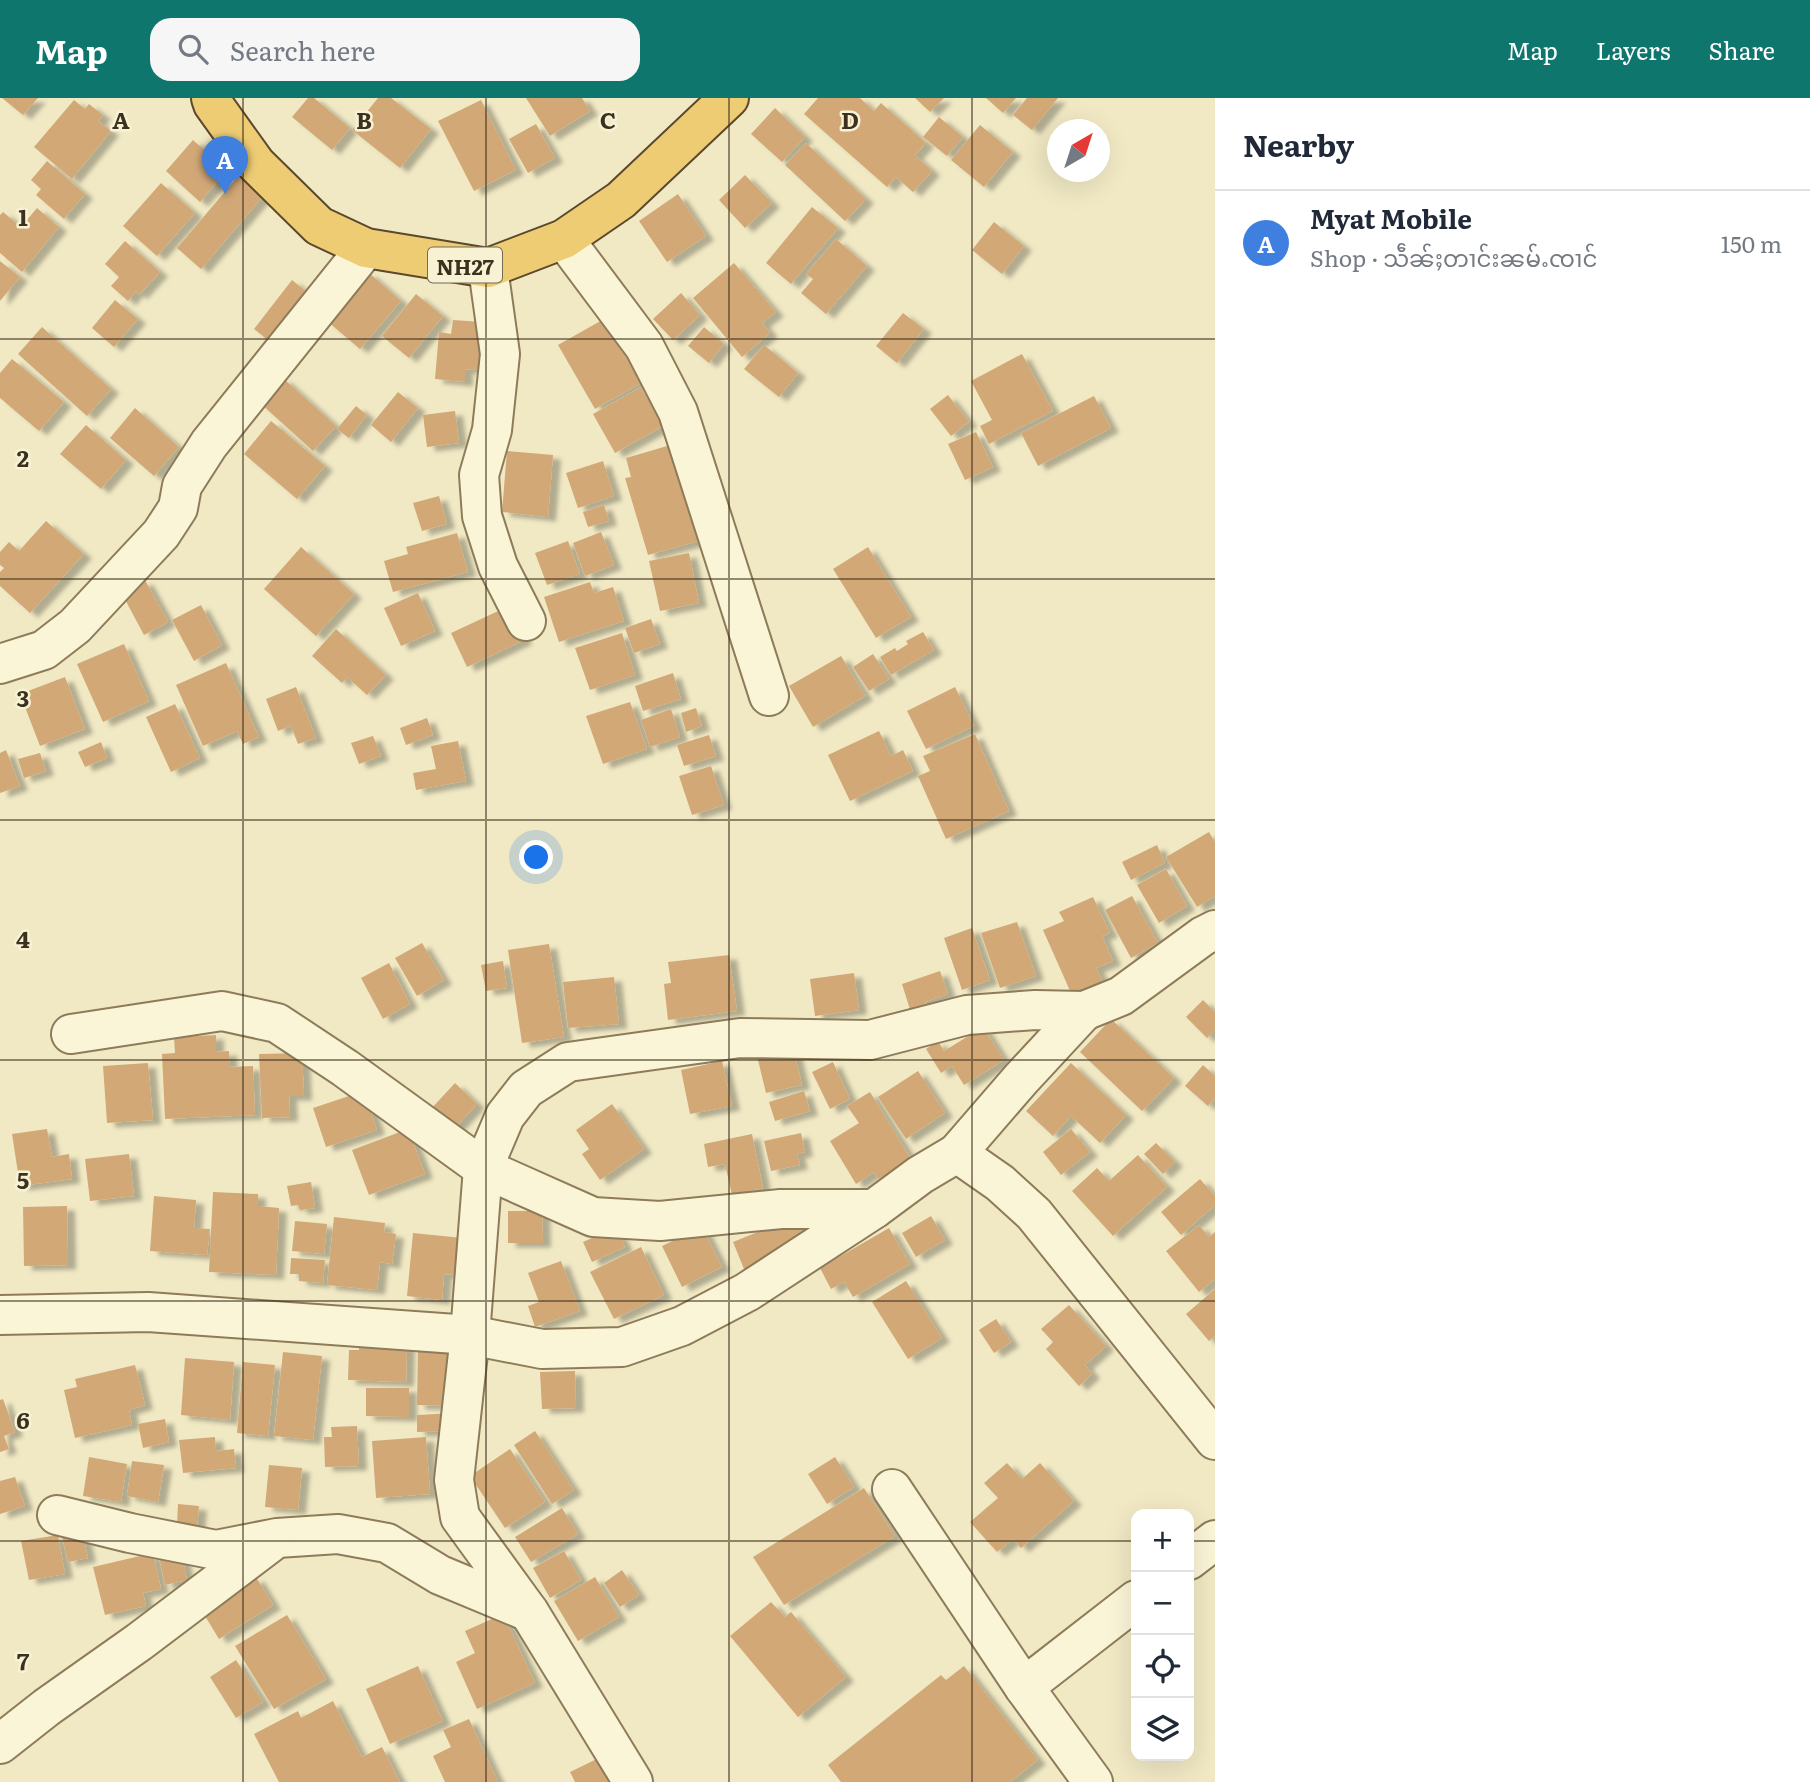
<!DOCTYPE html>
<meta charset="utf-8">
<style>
:root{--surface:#fff;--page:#f6f6f7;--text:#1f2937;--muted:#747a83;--line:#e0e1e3;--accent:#0f766e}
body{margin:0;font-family:Literata,"Noto Sans Myanmar",serif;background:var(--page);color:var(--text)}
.controls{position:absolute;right:21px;bottom:21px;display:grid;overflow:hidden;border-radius:14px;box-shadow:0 7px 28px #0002}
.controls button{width:63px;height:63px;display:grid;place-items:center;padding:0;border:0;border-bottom:2px solid var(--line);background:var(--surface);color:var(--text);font:35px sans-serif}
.compass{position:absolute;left:1047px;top:21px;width:63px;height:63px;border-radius:50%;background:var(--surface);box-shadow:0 7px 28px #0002;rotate:39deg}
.you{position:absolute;left:537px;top:760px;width:24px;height:24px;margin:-18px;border:5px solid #fff;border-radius:50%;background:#1a73e8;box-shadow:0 0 0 10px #1a73e833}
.badge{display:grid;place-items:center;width:46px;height:46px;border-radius:50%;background:var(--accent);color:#fff;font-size:23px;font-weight:700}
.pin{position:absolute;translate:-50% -58px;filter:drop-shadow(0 2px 4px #0008)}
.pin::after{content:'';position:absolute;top:37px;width:24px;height:21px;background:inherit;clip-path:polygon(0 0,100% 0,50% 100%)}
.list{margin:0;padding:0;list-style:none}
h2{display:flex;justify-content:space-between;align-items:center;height:91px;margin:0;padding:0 28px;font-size:30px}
h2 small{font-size:23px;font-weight:400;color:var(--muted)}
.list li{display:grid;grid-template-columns:46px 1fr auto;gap:21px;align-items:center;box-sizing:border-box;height:105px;padding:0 28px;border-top:2px solid var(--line)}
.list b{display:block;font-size:26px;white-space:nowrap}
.list p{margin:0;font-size:23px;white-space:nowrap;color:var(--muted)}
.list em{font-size:23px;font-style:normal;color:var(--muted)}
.icon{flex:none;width:38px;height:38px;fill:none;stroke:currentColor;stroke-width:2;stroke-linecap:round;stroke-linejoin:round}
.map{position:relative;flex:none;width:1215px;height:1684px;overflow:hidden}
header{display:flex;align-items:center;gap:42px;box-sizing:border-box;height:98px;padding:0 35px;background:var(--accent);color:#fff}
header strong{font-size:33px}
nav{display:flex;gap:38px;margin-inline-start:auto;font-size:24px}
.search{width:490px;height:63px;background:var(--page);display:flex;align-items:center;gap:18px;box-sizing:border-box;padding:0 24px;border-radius:21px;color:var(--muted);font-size:26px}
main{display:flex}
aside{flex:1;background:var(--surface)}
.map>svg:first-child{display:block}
.building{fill:#d2a877;filter:url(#shadow)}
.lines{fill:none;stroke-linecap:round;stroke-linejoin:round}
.minor-casing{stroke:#8d7b59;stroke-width:42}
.trunk-casing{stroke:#5b482d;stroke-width:42}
.minor{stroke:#fbf5d8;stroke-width:38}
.trunk{stroke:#eecc74;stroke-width:38}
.grid{fill:none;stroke:#3c301e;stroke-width:2;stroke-opacity:0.55}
.labels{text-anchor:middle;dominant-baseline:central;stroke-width:5;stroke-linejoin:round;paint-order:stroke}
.shield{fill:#f8f2d4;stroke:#746a55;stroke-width:2}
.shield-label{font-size:21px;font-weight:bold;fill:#3c301e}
.grid-label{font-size:23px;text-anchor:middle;font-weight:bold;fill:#3c301e;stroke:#f8f2d4;stroke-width:5;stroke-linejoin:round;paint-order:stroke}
</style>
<header>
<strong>Map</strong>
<div class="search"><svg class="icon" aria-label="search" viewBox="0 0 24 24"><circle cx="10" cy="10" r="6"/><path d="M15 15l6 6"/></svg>Search here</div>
<nav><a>Map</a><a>Layers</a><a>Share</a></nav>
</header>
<main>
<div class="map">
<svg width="1215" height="1684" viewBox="0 0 1215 1684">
<defs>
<filter id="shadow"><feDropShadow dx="8" dy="4.5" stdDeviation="2" flood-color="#0004"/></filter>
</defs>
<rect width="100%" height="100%" fill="#f1e9c4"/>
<g class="building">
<polygon points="2,0 38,0 23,17"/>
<polygon points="308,0 314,0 350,30 332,52 292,19"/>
<polygon points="378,0 391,0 431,31 400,70 352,32"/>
<polygon points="526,0 582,0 590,13 550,38"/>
<polygon points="818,0 860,0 874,13 881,5 926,45 915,57 932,73 913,94 896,79 887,89 804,16"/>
<polygon points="915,0 944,0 930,14"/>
<polygon points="986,0 1016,0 1003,15"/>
<polygon points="1027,0 1058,0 1032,32 1013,17"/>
<polygon points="74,2 85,11 89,6 103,17 98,23 111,33 72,81 34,49"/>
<polygon points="481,2 516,72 474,93 438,23"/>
<polygon points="775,10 805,39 782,64 751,36"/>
<polygon points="939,19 963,39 947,58 923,39"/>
<polygon points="536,26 555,60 528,75 509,41"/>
<polygon points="980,27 1013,54 984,89 951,62"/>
<polygon points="193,42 227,72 200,104 166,73"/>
<polygon points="806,45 866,101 845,123 785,67"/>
<polygon points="47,63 85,96 64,121 36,97 41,91 31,82"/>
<polygon points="240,76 264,97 201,171 177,150"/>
<polygon points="745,77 772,105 745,130 719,102"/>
<polygon points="161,85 195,115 157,158 123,128"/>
<polygon points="678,96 706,138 667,164 639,123"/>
<polygon points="812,109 838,130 791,186 766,165"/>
<polygon points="37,110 59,129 22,174 0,155 0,117 3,114 21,129"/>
<polygon points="994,124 1024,148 1002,176 972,152"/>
<polygon points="836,141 867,168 826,216 801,195 813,181 806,176"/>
<polygon points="125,143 160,174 139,197 136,193 128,203 111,188 119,179 105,166"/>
<polygon points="0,163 20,179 0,203"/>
<polygon points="734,165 776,214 762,225 770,235 742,259 693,200"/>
<polygon points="368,174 401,203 360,251 327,223"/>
<polygon points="292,182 312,198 274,247 254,231"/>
<polygon points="681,195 700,217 673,242 653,221"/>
<polygon points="416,196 443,218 409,260 382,238"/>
<polygon points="115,202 138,221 114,249 92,230"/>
<polygon points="903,215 924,231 897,265 876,248"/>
<polygon points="604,221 641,285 595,311 558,247"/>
<polygon points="453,222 482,224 478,272 465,271 465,284 435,281 439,234 451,236"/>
<polygon points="42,229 111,291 87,318 18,256"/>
<polygon points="704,229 724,246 709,265 688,248"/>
<polygon points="764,247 798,275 779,299 744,271"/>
<polygon points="1022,256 1053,313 989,346 980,328 992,322 971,283"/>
<polygon points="12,261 64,304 39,333 0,300 0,275"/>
<polygon points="283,280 336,328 313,353 260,305"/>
<polygon points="641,289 663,328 615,355 593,316"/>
<polygon points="398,294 418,310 391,344 371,327"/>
<polygon points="948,297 969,324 951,338 930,311"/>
<polygon points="1094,298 1111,330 1038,368 1021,335"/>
<polygon points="356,308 367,317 349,340 337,331"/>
<polygon points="135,310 179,349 154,378 110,340"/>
<polygon points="455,313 459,345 427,349 423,317"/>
<polygon points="271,323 325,368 297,401 244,356"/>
<polygon points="86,327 126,362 101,391 60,356"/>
<polygon points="976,334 993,369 965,382 948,346"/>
<polygon points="674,346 702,442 648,457 625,380 631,379 626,360"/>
<polygon points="507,353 553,357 548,419 502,414"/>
<polygon points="603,363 614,398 578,410 566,375"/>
<polygon points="439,398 447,426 422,433 413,405"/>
<polygon points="604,407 609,423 588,429 583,414"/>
<polygon points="46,423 84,456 30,515 0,488 0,474 4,470 0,467 0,454 9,444 19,453"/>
<polygon points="601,434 614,467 585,478 573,445"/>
<polygon points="457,435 468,474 393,494 384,463 408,456 406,449"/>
<polygon points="568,443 580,476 547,487 535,455"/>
<polygon points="301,449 354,496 316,538 264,491"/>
<polygon points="868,449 911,519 876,540 833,471"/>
<polygon points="689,455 699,505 660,513 649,463"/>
<polygon points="145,482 168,524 144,537 121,494"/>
<polygon points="590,484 594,495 613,489 624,523 559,544 544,499"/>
<polygon points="418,495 435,533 401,548 384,510"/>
<polygon points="201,507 222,547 194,563 172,522"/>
<polygon points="509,508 524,542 467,569 451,535"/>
<polygon points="651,521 660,546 634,555 625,530"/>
<polygon points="336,531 386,577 367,597 347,579 342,585 312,558"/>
<polygon points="923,534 934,552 891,577 880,559 895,550 897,553 908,546 906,543"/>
<polygon points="622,535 635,577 590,592 575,550"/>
<polygon points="124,546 149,603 103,624 77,566"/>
<polygon points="873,556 889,581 869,593 853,569"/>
<polygon points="841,558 865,598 813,629 789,588"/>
<polygon points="226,565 259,639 243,646 237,633 203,648 176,587"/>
<polygon points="673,575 681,601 643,613 635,588"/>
<polygon points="65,579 85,631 40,648 20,596"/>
<polygon points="296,589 316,640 298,646 291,628 278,633 266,601"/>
<polygon points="955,589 974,628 926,651 907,613"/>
<polygon points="630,604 647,651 603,666 586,618"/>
<polygon points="175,606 200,660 171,674 146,619"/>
<polygon points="696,610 702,628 686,634 681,615"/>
<polygon points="671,611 680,639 650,649 641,622"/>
<polygon points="427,620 433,637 406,647 400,630"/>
<polygon points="879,633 891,658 903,652 913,673 850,703 828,657"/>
<polygon points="975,636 1009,713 946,741 918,678 930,673 923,658"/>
<polygon points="709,637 716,658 684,668 677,647"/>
<polygon points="373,638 381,658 359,666 351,645"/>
<polygon points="458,643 466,683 416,692 413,675 436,671 431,648"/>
<polygon points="101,644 107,660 85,669 78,654"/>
<polygon points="6,652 20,688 0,695 0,655"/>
<polygon points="40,655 46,673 24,680 18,661"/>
<polygon points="711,668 724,707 692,717 679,678"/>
<polygon points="1209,734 1215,744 1215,798 1197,809 1166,759"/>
<polygon points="1157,747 1165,765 1131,782 1122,764"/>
<polygon points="1166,771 1187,808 1159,825 1137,787"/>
<polygon points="1132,798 1158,845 1131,860 1105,812"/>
<polygon points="1093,799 1110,835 1102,838 1113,863 1096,870 1106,890 1075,904 1043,832 1064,823 1059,814"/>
<polygon points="1017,824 1036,878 1000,890 981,835"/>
<polygon points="972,830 990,882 962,892 944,840"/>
<polygon points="422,845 444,882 417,898 395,860"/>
<polygon points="549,846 564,939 522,945 508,852"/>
<polygon points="729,857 737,913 668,922 664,886 671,885 668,864"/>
<polygon points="503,863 507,890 486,893 481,867"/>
<polygon points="389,865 410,906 383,921 361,880"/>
<polygon points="940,873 948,896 925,904 929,916 913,921 902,886"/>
<polygon points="854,875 859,912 815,918 810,881"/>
<polygon points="614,879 619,926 568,930 563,884"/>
<polygon points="1203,902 1215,914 1215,932 1207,940 1186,919"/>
<polygon points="1111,921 1174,980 1142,1013 1080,954"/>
<polygon points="983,929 1004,962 964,987 952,968 941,975 926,951 938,943 944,953"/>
<polygon points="216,937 216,954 229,953 230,969 253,968 255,1017 165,1021 162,956 175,955 174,939"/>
<polygon points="793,950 802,987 766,995 757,958"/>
<polygon points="302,955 304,998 289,998 290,1019 262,1020 259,956"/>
<polygon points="722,963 732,1008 690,1016 681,972"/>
<polygon points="833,964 850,1001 830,1011 812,974"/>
<polygon points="148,965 153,1022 107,1025 103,968"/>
<polygon points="1071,965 1126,1017 1100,1045 1071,1018 1053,1038 1026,1013"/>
<polygon points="1203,967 1215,978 1215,1000 1208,1008 1185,988"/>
<polygon points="918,973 945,1015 906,1041 878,999"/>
<polygon points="455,985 477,1006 452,1033 429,1013"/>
<polygon points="364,993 377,1032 326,1049 313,1010"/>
<polygon points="804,993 810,1013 775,1023 769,1004"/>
<polygon points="870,994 911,1061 878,1081 874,1074 856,1086 830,1043 859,1025 847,1008"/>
<polygon points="612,1006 644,1051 600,1082 582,1056 589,1051 576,1032"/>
<polygon points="47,1031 52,1059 69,1056 72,1081 20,1088 12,1036"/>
<polygon points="408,1031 425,1076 369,1097 352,1052"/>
<polygon points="1071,1031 1090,1054 1061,1077 1043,1054"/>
<polygon points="801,1035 805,1054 797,1056 800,1067 771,1073 764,1043"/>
<polygon points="752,1036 763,1090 732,1097 725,1066 708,1069 704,1046"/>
<polygon points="1156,1045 1175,1064 1163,1076 1144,1056"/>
<polygon points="129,1056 134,1098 90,1103 85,1061"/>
<polygon points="1138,1057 1167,1089 1113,1138 1072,1093 1097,1070 1109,1083"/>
<polygon points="1200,1081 1215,1098 1215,1107 1181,1137 1161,1114"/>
<polygon points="311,1084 315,1110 300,1112 298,1107 291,1108 287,1088"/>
<polygon points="213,1094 258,1096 258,1108 279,1110 276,1177 209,1174"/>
<polygon points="154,1098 196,1102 194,1130 210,1131 207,1157 150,1153"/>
<polygon points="67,1108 68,1167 24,1168 23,1109"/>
<polygon points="508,1113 542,1113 543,1145 508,1145"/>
<polygon points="931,1118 945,1142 916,1159 902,1135"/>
<polygon points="334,1119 385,1125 384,1134 396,1136 392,1166 380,1164 377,1192 327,1187"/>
<polygon points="795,1119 806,1146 744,1171 733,1144"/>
<polygon points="295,1123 327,1126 324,1156 292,1153"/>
<polygon points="1199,1127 1209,1139 1215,1134 1215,1181 1199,1194 1166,1153"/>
<polygon points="702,1129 722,1169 682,1189 662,1148"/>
<polygon points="889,1130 910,1166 853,1199 844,1184 831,1191 820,1170"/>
<polygon points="617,1133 625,1149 592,1164 583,1144 601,1136 603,1140"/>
<polygon points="413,1135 462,1140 457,1177 444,1176 442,1202 407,1198"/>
<polygon points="641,1149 664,1197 614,1221 590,1174"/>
<polygon points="291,1160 325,1162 323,1185 299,1183 299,1176 290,1176"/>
<polygon points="561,1163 580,1213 535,1229 528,1208 539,1204 528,1175"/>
<polygon points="906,1183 942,1240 908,1261 872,1204"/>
<polygon points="1215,1191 1215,1238 1209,1243 1186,1216"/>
<polygon points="1069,1207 1106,1248 1085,1267 1092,1276 1079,1288 1046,1251 1053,1244 1041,1231"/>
<polygon points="996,1221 1011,1244 994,1255 979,1232"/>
<polygon points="359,1243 407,1245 406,1284 348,1282 349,1252 359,1252"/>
<polygon points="418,1248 457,1249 456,1308 417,1307"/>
<polygon points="283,1254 322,1258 313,1342 274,1338"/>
<polygon points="185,1260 234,1264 230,1322 181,1317"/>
<polygon points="243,1264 275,1267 268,1338 237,1335"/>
<polygon points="135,1267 145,1307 129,1312 132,1327 75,1340 64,1292 77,1289 75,1281"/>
<polygon points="575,1273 576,1310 542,1311 540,1274"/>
<polygon points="366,1290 409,1290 409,1319 366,1318"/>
<polygon points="3,1301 15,1334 4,1338 9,1351 0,1354 0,1302"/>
<polygon points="453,1315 453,1333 417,1334 417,1317"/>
<polygon points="165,1321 169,1344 143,1350 138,1326"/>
<polygon points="357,1328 359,1368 325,1369 324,1339 332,1339 331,1329"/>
<polygon points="535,1333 574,1392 552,1406 514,1347"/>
<polygon points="215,1339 216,1353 234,1351 236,1370 183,1375 179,1342"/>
<polygon points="426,1339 430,1396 376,1400 372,1343"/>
<polygon points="510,1351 545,1404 505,1430 470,1378"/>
<polygon points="89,1359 127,1366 121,1404 83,1398"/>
<polygon points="835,1359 854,1389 827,1406 808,1376"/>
<polygon points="132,1363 164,1367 158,1404 127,1398"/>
<polygon points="1007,1365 1022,1381 1040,1365 1074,1403 1021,1450 1013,1441 997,1454 970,1424 998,1400 984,1385"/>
<polygon points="269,1367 302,1370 298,1412 265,1409"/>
<polygon points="15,1379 25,1408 0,1416 0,1383"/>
<polygon points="864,1390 895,1438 784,1507 753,1459"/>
<polygon points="178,1406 199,1408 197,1430 177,1428"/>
<polygon points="562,1410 578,1436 531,1464 515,1439"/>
<polygon points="82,1434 88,1460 68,1464 62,1438"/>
<polygon points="58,1437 65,1476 29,1482 21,1443"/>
<polygon points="180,1449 187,1482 165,1487 158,1454"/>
<polygon points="564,1453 581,1482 550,1500 533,1470"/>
<polygon points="153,1455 161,1491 143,1495 146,1508 105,1517 93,1469"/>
<polygon points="622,1472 639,1497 620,1509 604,1485"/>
<polygon points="256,1479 273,1507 219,1541 202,1513"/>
<polygon points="595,1479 619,1519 578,1543 554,1503"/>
<polygon points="771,1504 785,1519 791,1514 846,1579 798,1619 730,1538"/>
<polygon points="503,1516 535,1585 477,1611 456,1564 475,1555 465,1533"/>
<polygon points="287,1517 326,1581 274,1611 235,1548"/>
<polygon points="236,1562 263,1604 236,1620 210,1579"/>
<polygon points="418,1568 443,1623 390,1646 366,1591"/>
<polygon points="964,1568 1038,1662 1010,1684 841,1684 828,1667 941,1577 946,1582"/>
<polygon points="333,1603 362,1659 382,1649 400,1684 279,1684 254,1636 298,1613 301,1620"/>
<polygon points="469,1621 498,1684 445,1684 433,1658 451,1649 443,1632"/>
<polygon points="605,1657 619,1684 575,1684 570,1674"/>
</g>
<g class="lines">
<defs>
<g id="minor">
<polyline points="564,141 644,248 678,314 769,598"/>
<polyline points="488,170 500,256 492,332 479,377 482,418 498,468 526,523"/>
<polyline points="0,566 44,552 75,528 161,436 178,410 182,388 209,346 366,150"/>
<polyline points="71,936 222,913 277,925 345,970 483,1070 593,1119 660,1123 781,1111 874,1111"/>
<polyline points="957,1055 1021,981 1084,913"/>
<polyline points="0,1217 148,1214 470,1237 542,1251 622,1249 682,1228 747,1194 874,1111 920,1077 957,1055 1000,1085 1034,1116 1215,1342"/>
<polyline points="892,1391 1024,1589 1093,1684"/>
<polyline points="57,1417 130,1435 216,1452 277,1440 338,1436 387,1445 440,1477 529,1514"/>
<polyline points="1189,1462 1215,1442"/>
<polyline points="1024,1589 1136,1502"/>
<polyline points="0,1646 47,1609 139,1544 270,1445"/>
<polyline points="633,1684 529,1514 460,1419 454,1382 470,1237 483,1070 505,1018 526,991 568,964 740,940 870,942 967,917 1035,912 1084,913 1121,898 1203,838 1215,832"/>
</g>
<polyline id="trunk" points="211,0 213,6 256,66 319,128 366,150 488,170 564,141 621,102 729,0"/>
</defs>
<use href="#minor" class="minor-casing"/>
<use href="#trunk" class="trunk-casing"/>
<use href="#minor" class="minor"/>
<use href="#trunk" class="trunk"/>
</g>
<path class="grid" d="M243,0V1684M486,0V1684M729,0V1684M972,0V1684M0,241H1215M0,481H1215M0,722H1215M0,962H1215M0,1203H1215M0,1443H1136M1189,1443H1215"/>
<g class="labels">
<rect class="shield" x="428" y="149.5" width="74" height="35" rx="5"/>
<g class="shield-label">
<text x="465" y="167">NH27</text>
</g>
</g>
<g class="grid-label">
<text x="121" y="31">A</text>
<text x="364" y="31">B</text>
<text x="608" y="31">C</text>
<text x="850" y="31">D</text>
<text x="23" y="128">1</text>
<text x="23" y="369">2</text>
<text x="23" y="609">3</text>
<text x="23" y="850">4</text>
<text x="23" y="1091">5</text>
<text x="23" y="1331">6</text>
<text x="23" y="1572">7</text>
</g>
</svg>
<div class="controls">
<button>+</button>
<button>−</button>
<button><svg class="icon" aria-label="locate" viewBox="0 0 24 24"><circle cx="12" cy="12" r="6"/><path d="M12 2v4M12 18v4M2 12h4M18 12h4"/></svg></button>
<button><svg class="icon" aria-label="layers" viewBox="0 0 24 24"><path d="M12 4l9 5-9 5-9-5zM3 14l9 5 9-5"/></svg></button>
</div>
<svg class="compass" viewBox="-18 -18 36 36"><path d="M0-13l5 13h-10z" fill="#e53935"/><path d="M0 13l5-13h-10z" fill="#747a83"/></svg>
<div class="you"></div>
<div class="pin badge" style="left:225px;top:96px;background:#3f7fe0">A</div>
</div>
<aside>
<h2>Nearby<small></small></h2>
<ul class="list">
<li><span class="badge" style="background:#3f7fe0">A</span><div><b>Myat Mobile</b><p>Shop · သဵၼ်ႈတၢင်းၼမ်ႉၸၢင်</p></div><em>150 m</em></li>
</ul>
</aside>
</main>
